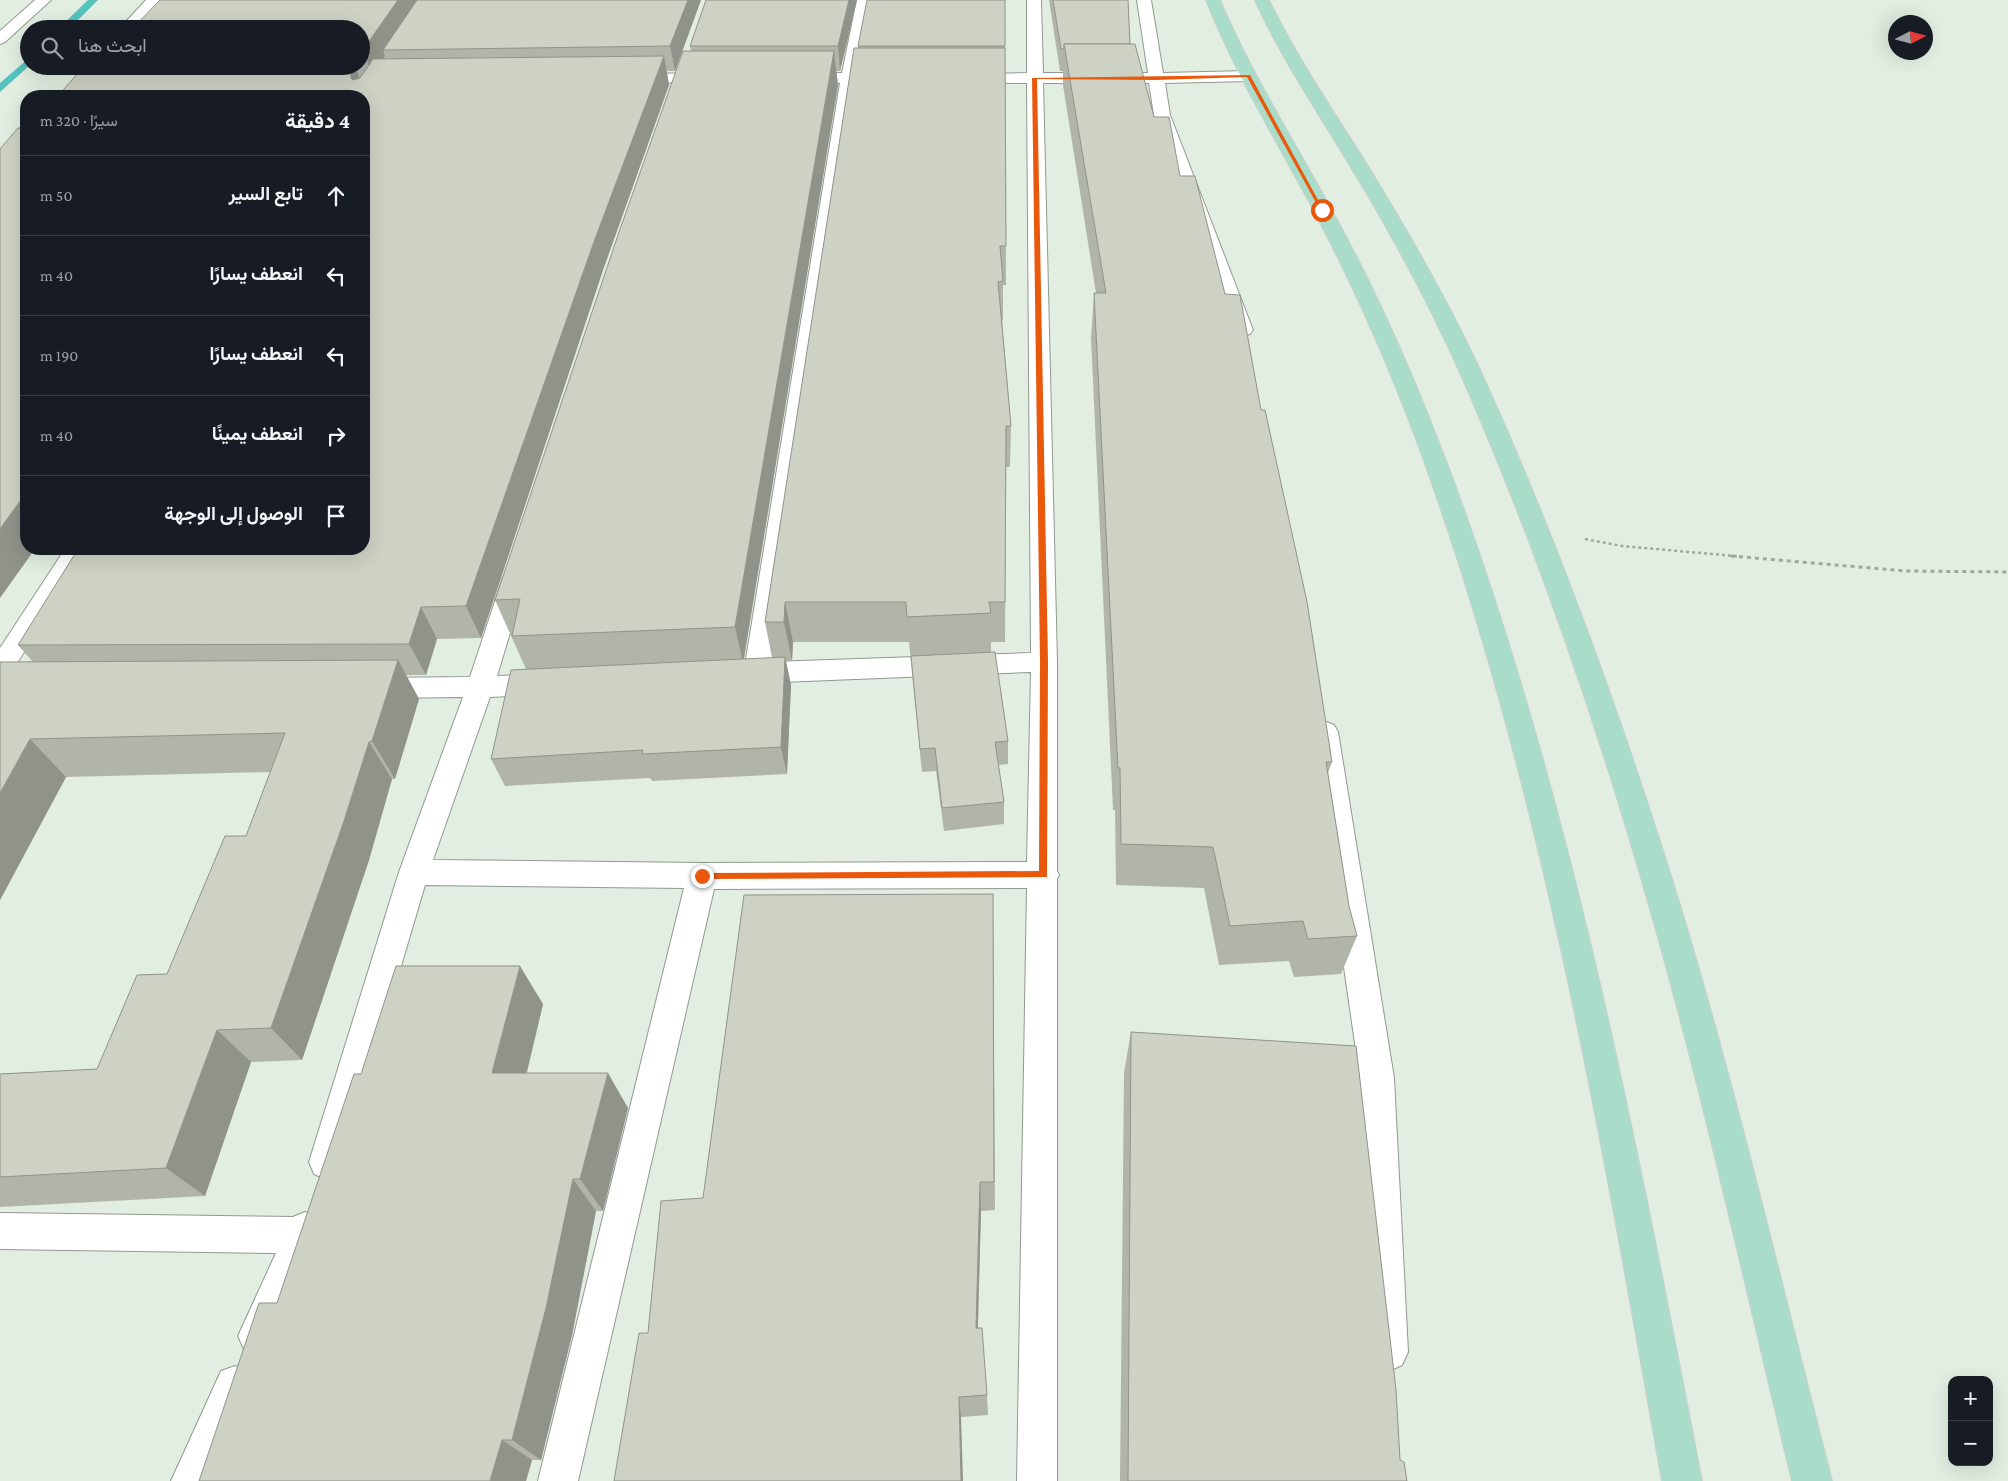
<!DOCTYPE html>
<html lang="ar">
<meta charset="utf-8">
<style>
:root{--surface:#171b24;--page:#242831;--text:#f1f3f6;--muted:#9ea1a6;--line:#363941}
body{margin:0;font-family:"Crimson Pro",Vazirmatn,serif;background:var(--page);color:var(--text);direction:rtl}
.controls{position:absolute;right:15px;bottom:15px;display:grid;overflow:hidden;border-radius:10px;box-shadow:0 5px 20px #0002}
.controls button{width:45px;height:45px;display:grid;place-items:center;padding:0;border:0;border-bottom:1px solid var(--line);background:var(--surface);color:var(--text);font:25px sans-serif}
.compass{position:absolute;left:1888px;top:15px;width:45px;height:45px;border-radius:50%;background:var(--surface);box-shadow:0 5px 20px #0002;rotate:84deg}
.stop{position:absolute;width:15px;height:15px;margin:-11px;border:4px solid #ea580c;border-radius:50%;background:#fff}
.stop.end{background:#ea580c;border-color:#fff;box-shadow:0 1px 5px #0008}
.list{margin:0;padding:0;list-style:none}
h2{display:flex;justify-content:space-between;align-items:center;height:65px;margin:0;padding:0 20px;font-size:21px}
h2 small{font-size:16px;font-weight:400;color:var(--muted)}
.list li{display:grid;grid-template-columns:32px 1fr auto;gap:15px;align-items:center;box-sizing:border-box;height:80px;padding:0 20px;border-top:1px solid var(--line)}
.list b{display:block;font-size:19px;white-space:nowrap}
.list em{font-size:16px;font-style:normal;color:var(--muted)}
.icon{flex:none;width:28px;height:28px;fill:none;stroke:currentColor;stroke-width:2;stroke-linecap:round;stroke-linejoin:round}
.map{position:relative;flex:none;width:2008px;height:1481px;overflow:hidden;direction:ltr}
.search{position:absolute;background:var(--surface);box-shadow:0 5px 20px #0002;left:20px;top:20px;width:350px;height:55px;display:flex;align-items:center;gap:12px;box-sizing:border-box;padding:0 18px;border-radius:28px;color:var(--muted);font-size:19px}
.panel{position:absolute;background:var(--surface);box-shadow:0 5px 20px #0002;left:20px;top:90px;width:350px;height:465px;border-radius:20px;direction:rtl}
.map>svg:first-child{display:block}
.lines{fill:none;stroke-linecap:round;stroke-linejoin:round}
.stream{fill:#54c3be;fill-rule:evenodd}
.minor-casing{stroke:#909a90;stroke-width:2}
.primary-casing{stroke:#cecfce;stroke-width:2}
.path-far1{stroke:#9fa99f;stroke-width:2.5;stroke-dasharray:3 3;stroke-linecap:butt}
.path{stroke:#9fa99f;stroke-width:3;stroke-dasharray:4 4;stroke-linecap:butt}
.minor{fill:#fff;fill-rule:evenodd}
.primary{fill:#a9ddca;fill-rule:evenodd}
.wall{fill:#b1b5a9}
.shaded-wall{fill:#909389}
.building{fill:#ced2c4;stroke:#909389}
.route{fill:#ea580c}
</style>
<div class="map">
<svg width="2008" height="1481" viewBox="0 0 2008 1481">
<rect width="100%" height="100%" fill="#e2eee2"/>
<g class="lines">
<g class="stream">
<polygon points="88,0 98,0 69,29 58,29"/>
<polygon points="29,58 29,66 0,92 0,83"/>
</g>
<defs>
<g id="minor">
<polygon points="35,0 51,0 5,42 0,44 0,31"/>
<polygon points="146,0 161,0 135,29 119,29"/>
<polygon points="857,0 871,0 858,73 887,73 895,78 887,83 856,83 772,662 1031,653 1027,83 967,83 959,78 961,75 1027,73 1027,0 1041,0 1043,73 1148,73 1137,0 1151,0 1163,73 1248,71 1256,76 1248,81 1165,83 1170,115 1253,330 1250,334 1243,336 1236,334 1233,330 1154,115 1149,83 1043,83 1057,662 1057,871 1059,875 1057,879 1057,1481 1017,1481 1027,888 714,889 578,1481 538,1481 684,888 425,885 343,1162 338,1174 326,1179 314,1174 309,1162 399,872 463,697 376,698 367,695 363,688 367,681 376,678 470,677 502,580 505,574 514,571 523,574 526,580 497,676 546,674 555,677 559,684 555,691 546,694 490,697 433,860 702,863 1027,862 1031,672 757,683 742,680 738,673 742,666 745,665 840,83 800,83 792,78 800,73 842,73"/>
<polygon points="712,73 720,78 718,81 630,84 622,79 630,74"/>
<polygon points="65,549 89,549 9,676 0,679 0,648"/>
<polygon points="1324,721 1334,725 1338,732 1394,1078 1408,1352 1402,1365 1389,1371 1376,1365 1370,1352 1360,1078 1310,732 1314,725"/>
<polygon points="305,1212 318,1217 323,1230 270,1349 257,1355 244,1349 238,1336 276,1253 0,1249 0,1213 293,1217"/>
<polygon points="235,1366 249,1371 254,1385 212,1481 171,1481 221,1371"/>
</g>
<g id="primary">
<path d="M1206,0H1220C1251,73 1293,139 1331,209C1378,293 1417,383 1451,474C1572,799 1636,1141 1702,1481H1662C1602,1142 1544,800 1429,475C1397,384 1358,294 1313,209C1276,140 1235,73 1206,0Z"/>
<path d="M1255,0H1269C1296,56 1330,106 1363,158C1408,231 1451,305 1486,383C1563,553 1626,730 1681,908C1738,1097 1783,1290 1832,1481H1792C1746,1290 1704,1098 1650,909C1599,730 1539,554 1465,384C1431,306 1390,231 1346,159C1314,106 1280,56 1255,0Z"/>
</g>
</defs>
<use href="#minor" class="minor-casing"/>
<use href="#primary" class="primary-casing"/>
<polyline class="path-far1" points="1585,539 1622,546 1746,557"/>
<polyline class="path" points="1731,556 1906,571 2008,572"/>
<use href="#minor" class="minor"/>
<use href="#primary" class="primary"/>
</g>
<g class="wall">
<polygon points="160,0 701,0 675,71 667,71 669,85 603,270 481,638 437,639 426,675 406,675 419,699 395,779 392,779 369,860 302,1060 251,1062 205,1196 0,1207 0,1074 97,1069 167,974 246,836 270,772 66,777 0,900 33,662 18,645 364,549 364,96 84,66 361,66 361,29"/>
<polygon points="857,0 840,71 836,71 838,85 744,659 772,658 765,622 858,48 858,46 1005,0 1006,285 1003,285 1003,321 1002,321 1011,426 1010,467 1006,467 1005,642 991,642 991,652 1008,741 1008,764 998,765 1004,802 1004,824 944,831 936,771 922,772 909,642 793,642 792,661 786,661 791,685 787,774 652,781 650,778 505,786 491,759 526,669 495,600 691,51 690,46"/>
<polygon points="1049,0 1128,0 1130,44 1154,117 1180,176 1225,294 1261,410 1332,762 1328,773 1349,906 1357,936 1341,974 1294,977 1289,961 1219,965 1204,888 1116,885 1115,810 1113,810 1091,338 1094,293 1096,293 1063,85 1063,71 1060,71"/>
<polygon points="993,894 995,1210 981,1211 978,1328 987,1395 988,1415 961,1417 648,1333 703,1198"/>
<polygon points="543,1004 527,1073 628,1108 603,1211 596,1211 572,1335 541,1460 532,1460 526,1481 199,1481 277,1303"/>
<polygon points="1131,1032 1400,1460 1407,1481 1120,1481 1124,1073"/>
</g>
<g class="shaded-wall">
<polygon points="398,0 424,0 383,50 385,56 372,75 363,50"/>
<polygon points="688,0 701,0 675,71 670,46"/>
<polygon points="849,0 857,0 840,71 838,46"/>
<polygon points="834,51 838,85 743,663 735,627"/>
<polygon points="664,56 669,85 603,270 481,638 466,606 595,239"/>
<polygon points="347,66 355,66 363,88 351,78"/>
<polygon points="26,493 26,549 35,549 0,598 0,529"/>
<polygon points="785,602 793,642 792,661 784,622"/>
<polygon points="421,607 437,639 426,675 409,644"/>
<polygon points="785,657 791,685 787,774 781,747"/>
<polygon points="398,660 419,699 395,779 372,741"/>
<polygon points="30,739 66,777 0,900 0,793"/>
<polygon points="369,742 392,779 369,860 302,1060 271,1028"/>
<polygon points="520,966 543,1004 518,1108 492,1073"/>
<polygon points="217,1030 251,1062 205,1196 166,1168"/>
<polygon points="608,1073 628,1108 603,1211 580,1179"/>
<polygon points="573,1179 596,1211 572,1335 541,1460 512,1440"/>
<polygon points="980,1182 981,1211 977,1352 976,1328"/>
<polygon points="959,1397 961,1417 963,1481 961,1481"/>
<polygon points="502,1440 532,1460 526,1481 490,1481"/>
</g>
<g class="building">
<polygon points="160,0 398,0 363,50 361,50 361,29 132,29"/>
<polygon points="417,0 688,0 670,46 383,50"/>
<polygon points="706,0 849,0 838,46 690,46"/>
<polygon points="867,0 1005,0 1005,46 858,46"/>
<polygon points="1053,0 1128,0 1130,44 1064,44 1064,49 1061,49"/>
<polygon points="1064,44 1135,44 1154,117 1169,117 1180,176 1195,176 1225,294 1240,295 1261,410 1265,410 1307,602 1332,762 1326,762 1349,906 1357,936 1308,939 1303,921 1230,926 1213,847 1121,844 1120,768 1118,768 1094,293 1106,293"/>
<polygon points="854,48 1005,48 1006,246 1000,246 1003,281 998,282 1011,426 1006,426 1005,602 989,602 991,613 907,617 906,602 785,602 784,622 765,622"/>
<polygon points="683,51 834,51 735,627 512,636 520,599 495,600 618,235"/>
<polygon points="664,56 595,239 466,606 421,607 409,644 18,645 78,549 364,549 364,96 58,96 84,66 347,66 347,67 351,68 351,78 353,80 360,78 373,59"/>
<polygon points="26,125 26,493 0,529 0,149 18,128 24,128"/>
<polygon points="995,652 1008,741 995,742 1004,802 942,808 935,748 920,749 911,656"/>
<polygon points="785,657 781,747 642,754 643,750 491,759 511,670"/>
<polygon points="398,660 372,741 369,742 343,824 271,1028 217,1030 166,1168 0,1177 0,1074 97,1069 137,975 167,974 225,836 246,836 285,733 30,739 0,793 0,662"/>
<polygon points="993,894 994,1182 980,1182 976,1328 982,1328 987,1395 959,1397 961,1481 614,1481 639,1333 648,1333 661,1201 703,1198 744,895"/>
<polygon points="396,966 520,966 492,1073 608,1073 580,1179 573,1179 546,1308 512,1440 502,1440 490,1481 199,1481 259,1303 277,1303 354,1074 361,1074"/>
<polygon points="1131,1032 1356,1046 1396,1390 1400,1460 1404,1462 1407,1481 1128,1481"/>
</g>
<polygon class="route" points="1250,75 1324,211 1320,210 1247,77 1156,80 1037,79 1048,662 1047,877 699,879 699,874 702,873 1039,871 1040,662 1032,78"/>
</svg>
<div class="controls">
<button>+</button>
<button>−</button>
</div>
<svg class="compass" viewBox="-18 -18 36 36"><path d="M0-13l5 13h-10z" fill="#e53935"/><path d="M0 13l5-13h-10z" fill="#9ea1a6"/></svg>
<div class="stop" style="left:1322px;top:210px"></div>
<div class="stop end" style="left:702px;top:876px"></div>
<div class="search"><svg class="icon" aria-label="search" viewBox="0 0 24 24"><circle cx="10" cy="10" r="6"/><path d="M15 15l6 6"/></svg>ابحث هنا</div>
<section class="panel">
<h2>4 دقيقة<small>سيرًا · 320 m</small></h2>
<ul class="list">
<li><svg class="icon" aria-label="ahead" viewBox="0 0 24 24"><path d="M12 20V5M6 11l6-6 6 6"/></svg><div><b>تابع السير</b></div><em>50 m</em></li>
<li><svg class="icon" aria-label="left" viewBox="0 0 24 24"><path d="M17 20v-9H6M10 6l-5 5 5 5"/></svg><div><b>انعطف يسارًا</b></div><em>40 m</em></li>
<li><svg class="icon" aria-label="left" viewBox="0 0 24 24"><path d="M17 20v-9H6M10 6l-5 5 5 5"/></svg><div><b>انعطف يسارًا</b></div><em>190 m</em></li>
<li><svg class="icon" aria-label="right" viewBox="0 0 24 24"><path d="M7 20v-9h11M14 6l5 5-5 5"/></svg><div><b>انعطف يمينًا</b></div><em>40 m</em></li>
<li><svg class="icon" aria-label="arrive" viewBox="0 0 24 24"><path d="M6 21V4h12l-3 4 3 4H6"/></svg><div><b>الوصول إلى الوجهة</b></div></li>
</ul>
</section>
</div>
